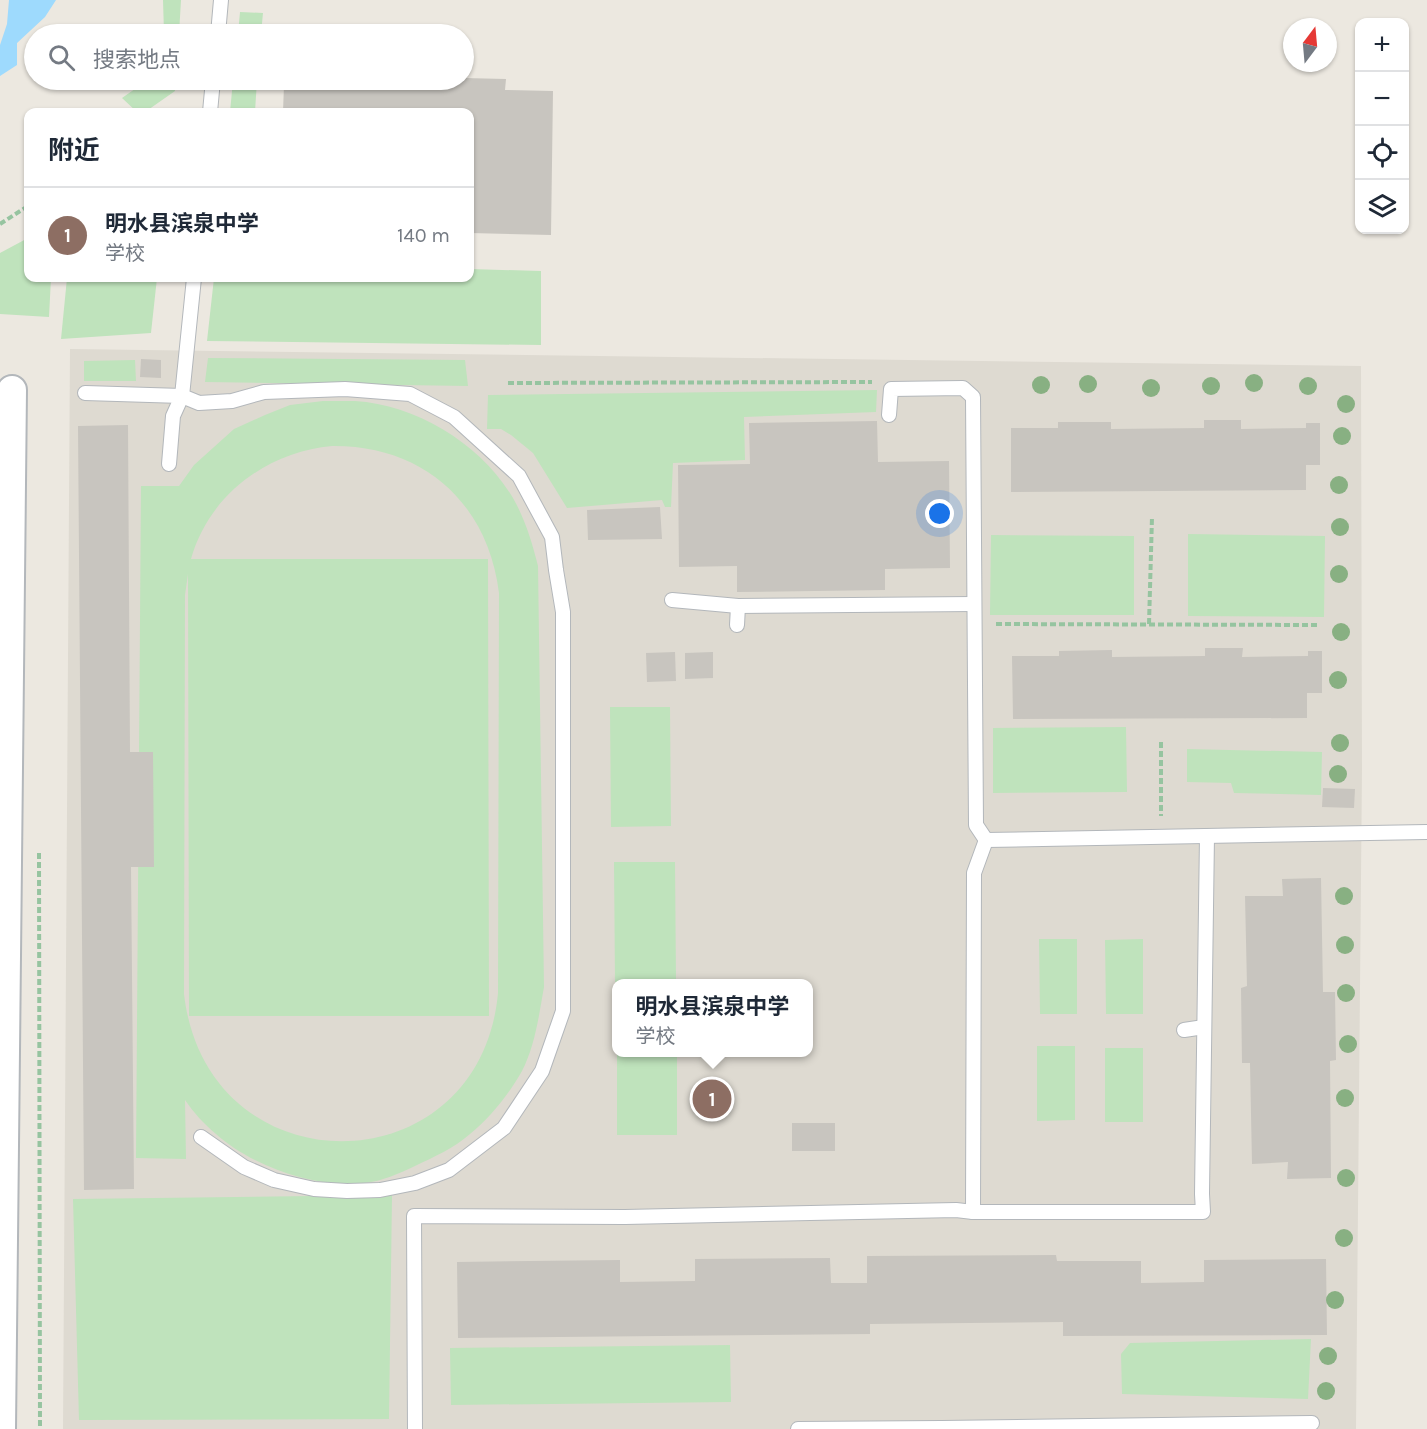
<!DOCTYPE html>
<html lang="zh">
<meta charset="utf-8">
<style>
:root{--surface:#fff;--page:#f6f6f7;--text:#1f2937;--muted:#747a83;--line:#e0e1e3;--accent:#0b8043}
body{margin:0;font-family:Karla,"Noto Sans SC",sans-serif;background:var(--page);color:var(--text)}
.controls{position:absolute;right:18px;top:18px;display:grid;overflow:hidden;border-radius:12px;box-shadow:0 2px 4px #0004}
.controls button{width:54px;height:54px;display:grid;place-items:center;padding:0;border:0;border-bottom:2px solid var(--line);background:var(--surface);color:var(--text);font:30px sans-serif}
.compass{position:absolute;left:1283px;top:18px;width:54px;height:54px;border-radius:50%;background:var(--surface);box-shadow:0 2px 4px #0004;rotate:16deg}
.you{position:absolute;left:940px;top:514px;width:21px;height:21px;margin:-15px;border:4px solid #fff;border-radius:50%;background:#1a73e8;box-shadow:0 0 0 9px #1a73e833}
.badge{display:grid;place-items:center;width:39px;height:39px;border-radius:50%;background:var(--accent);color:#fff;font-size:20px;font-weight:700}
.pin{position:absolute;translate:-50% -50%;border:3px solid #fff;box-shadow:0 2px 6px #0006}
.popup{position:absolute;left:612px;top:979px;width:201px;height:78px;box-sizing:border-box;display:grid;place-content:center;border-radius:12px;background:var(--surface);filter:drop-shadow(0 2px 4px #0005);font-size:20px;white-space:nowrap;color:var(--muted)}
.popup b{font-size:22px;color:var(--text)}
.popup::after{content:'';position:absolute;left:50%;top:100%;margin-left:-12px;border:12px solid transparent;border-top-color:var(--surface)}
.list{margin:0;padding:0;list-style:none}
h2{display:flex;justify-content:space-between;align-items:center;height:78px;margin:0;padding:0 24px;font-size:26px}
h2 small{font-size:20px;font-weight:400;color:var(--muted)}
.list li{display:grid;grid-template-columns:39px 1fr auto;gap:18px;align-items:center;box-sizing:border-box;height:96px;padding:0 24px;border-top:2px solid var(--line)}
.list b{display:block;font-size:22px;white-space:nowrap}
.list p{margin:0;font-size:20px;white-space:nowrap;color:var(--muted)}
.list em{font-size:20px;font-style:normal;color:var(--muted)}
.icon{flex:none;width:33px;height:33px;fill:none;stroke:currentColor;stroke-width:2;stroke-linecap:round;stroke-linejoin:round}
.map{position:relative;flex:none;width:1427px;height:1429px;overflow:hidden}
.search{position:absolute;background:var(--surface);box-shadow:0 2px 4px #0004;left:24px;top:24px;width:450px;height:66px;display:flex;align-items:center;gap:15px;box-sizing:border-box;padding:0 21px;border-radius:33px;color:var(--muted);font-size:22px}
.panel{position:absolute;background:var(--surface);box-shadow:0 2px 4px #0004;left:24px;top:108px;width:450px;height:174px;border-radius:12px}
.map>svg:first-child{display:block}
.education{fill:#dedad1;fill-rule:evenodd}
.green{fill:#bfe3bc;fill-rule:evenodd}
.water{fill:#9edafd}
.building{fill:#c8c5bf}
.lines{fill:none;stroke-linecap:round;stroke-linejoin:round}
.service-casing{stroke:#b3b7bb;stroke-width:16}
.minor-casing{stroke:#b3b7bb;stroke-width:32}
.path{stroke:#96c4a0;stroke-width:4;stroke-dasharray:6 3;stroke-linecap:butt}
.service{stroke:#fff;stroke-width:14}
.minor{stroke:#fff;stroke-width:28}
.tree{fill:#88b082}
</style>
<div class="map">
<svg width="1427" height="1429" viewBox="0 0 1427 1429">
<rect width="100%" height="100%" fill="#ece8e0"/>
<path class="education" d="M70,349L1361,366L1362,768L1356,1429H63ZM616,984H808V1052H616Z"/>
<g class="green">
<polygon points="163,0 181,0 179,34 161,34 164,33"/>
<polygon points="240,12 263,13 261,34 238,34"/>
<polygon points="142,80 175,80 175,91 145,112 137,112 122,98 142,84"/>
<polygon points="233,80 257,80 255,112 230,112"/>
<polygon points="28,238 28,278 51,278 49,317 0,314 0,253"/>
<polygon points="470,269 541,271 541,345 207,341 214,278 470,278"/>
<polygon points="67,278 157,278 151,333 61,339"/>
<polygon points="208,358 465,360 468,386 205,382"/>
<polygon points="135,360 136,381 84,381 84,361"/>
<polygon points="877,390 876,412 744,417 745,460 673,463 671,507 665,507 662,500 567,508 533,453 511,435 501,429 487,429 488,395"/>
<path d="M323,401C333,401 344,401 355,401C417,405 481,444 513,498C525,519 532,542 538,566L544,987C539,1015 535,1046 522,1071C509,1094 491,1117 470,1134C454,1148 434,1157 415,1166C398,1174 383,1181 364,1183C315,1189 252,1166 216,1134C204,1124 194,1113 185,1100L186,1159L136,1158L141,486H179L194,465L234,429L265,415L290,405ZM332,446C423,445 488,503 499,593L498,993C480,1189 207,1192 184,994L185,595L188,574L189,1016H489L488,559H191C209,495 267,452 332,446Z"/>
<polygon points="1188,534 1325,536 1324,617 1188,616"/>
<polygon points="991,535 1134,536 1134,615 990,615"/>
<polygon points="610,707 670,707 671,826 611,827"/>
<polygon points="1126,727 1127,792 993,793 993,728"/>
<polygon points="1187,749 1322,752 1321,795 1234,793 1231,783 1187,782"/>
<polygon points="614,862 675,862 676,982 615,982"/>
<polygon points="1039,939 1077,939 1077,1014 1040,1014"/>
<polygon points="1143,939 1143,1014 1106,1014 1105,940"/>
<polygon points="1037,1046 1075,1046 1075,1120 1037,1121"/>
<rect x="1105" y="1048" width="38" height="74"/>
<rect x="617" y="1053" width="60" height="82"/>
<polygon points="392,1195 389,1419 79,1420 73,1199"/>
<polygon points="1311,1339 1308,1399 1122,1394 1121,1354 1130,1343"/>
<polygon points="730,1345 731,1402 451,1405 450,1348"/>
</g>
<polygon class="water" points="9,0 56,0 45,17 17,43 17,65 0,76 0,45 7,24"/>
<g class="building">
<polygon points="464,78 506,79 505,90 553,91 551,235 470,233 470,112 283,112 284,85 385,87 386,80 464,80"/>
<polygon points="141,359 161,360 161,378 140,377"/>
<polygon points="1204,420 1241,420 1241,429 1306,428 1306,423 1320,423 1320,465 1306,465 1306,490 1011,492 1011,428 1058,428 1058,422 1111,422 1111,429 1204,428"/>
<polygon points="877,421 878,462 949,461 950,568 885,569 885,590 737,592 737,566 679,567 678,465 750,464 749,423"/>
<polygon points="128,425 130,752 153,752 154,867 131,867 134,1189 84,1190 78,426"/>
<polygon points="660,507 662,539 588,540 587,510"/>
<polygon points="1205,648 1243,648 1242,657 1308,656 1308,651 1322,651 1322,693 1307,693 1307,718 1013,719 1012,656 1059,656 1059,651 1112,650 1112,657 1205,656"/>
<polygon points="675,652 676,681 647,682 646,653"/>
<polygon points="713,652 713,678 685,679 685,653"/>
<polygon points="1323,788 1355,789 1354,808 1322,807"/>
<polygon points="1321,878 1323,992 1335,992 1336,1060 1330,1061 1331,1178 1287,1179 1288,1162 1252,1164 1250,1063 1242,1063 1241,988 1247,986 1245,896 1283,896 1282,879"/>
<rect x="792" y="1123" width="43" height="28"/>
<polygon points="1056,1255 1057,1261 1141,1261 1141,1283 1204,1282 1204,1260 1326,1259 1327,1335 1063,1336 1063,1322 870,1324 870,1334 458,1338 457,1262 620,1260 620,1282 695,1281 695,1259 830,1258 831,1283 867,1283 867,1256"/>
</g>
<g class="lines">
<defs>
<g id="service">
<polyline points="218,34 221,0"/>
<polyline points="210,112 213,80"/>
<polyline points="194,278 182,396 199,403 232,401 264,392 345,389 410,394 454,417 519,476 552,537 556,570 563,612 563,1011 542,1071 504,1128 449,1170 415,1183 380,1190 347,1191 314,1189 274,1180 244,1167 201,1137"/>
<polyline points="85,393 182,396 173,416 169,464"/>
<polyline points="889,415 891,389 963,388 973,397 976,825 986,840 1427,832"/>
<polyline points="672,600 738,606 974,604"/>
<polyline points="737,625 738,606"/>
<polyline points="986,840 974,873 973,1212 1203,1212 1202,1194 1207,836"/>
<polyline points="1184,1030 1204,1027"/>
<polyline points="942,1428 1312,1423"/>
<polyline points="415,1429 414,1216 625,1217 956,1210 973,1212"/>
<polyline points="798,1429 942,1428 942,1429"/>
</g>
<polyline id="minor" points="1,1429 12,390"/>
</defs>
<use href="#service" class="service-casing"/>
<use href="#minor" class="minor-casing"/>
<g class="path">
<polyline points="0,224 28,206"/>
<polyline points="508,383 872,382"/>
<polyline points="996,624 1320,625"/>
<polyline points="1149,624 1152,517"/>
<polyline points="1161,742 1161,816"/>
<polyline points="39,853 40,1429"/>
</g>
<use href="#service" class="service"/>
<use href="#minor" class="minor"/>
</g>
<g class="tree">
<circle cx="1254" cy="383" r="9"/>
<circle cx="1088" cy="384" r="9"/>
<circle cx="1041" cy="385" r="9"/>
<circle cx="1211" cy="386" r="9"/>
<circle cx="1308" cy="386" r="9"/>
<circle cx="1151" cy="388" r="9"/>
<circle cx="1346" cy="404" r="9"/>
<circle cx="1342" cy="436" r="9"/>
<circle cx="1339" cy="485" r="9"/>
<circle cx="1340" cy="527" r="9"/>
<circle cx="1339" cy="574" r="9"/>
<circle cx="1341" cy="632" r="9"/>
<circle cx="1338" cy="680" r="9"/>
<circle cx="1340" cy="743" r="9"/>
<circle cx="1338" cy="774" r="9"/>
<circle cx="1344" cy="896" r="9"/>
<circle cx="1345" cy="945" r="9"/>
<circle cx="1346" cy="993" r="9"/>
<circle cx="1348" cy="1044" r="9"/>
<circle cx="1345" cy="1098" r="9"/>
<circle cx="1346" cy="1178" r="9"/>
<circle cx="1344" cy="1238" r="9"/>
<circle cx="1335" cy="1300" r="9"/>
<circle cx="1328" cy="1356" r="9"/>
<circle cx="1326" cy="1391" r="9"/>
</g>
</svg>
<div class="controls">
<button>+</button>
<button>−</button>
<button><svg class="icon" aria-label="locate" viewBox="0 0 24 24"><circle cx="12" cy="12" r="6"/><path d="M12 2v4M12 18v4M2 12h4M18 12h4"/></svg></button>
<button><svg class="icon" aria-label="layers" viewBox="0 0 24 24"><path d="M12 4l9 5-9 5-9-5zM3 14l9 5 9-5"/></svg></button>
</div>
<svg class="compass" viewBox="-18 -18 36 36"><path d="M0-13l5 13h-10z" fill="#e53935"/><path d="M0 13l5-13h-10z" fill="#747a83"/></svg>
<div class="you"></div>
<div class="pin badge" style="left:712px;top:1099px;background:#8d6e63">1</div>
<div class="popup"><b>明水县滨泉中学</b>学校</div>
<div class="search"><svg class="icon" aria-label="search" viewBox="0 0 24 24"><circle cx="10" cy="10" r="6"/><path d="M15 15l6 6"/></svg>搜索地点</div>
<section class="panel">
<h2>附近<small></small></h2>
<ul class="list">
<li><span class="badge" style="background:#8d6e63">1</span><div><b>明水县滨泉中学</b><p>学校</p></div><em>140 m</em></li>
</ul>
</section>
</div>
